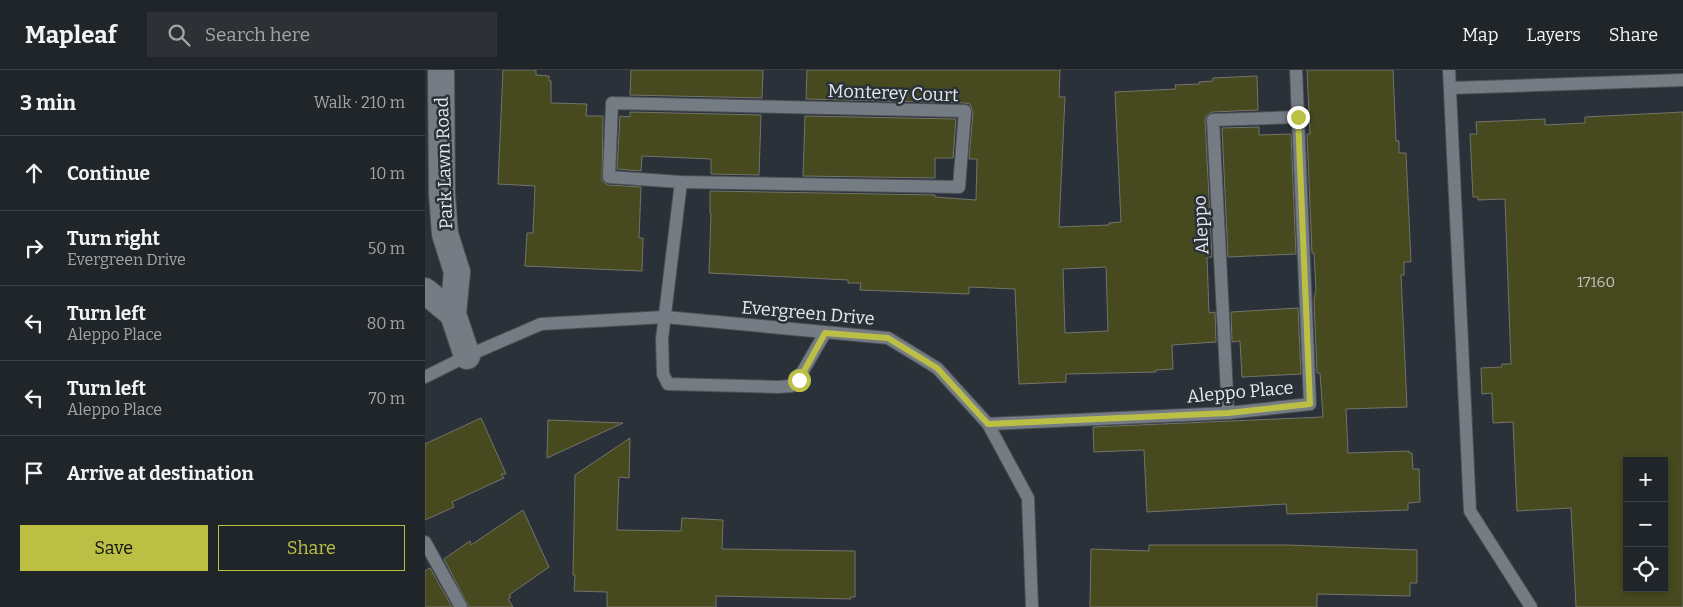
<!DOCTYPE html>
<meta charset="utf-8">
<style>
:root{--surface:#20252a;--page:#2d3136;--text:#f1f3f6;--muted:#a2a5a8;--line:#3d4247;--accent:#bbc045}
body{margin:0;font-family:Bitter,serif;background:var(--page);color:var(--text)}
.controls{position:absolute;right:15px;bottom:15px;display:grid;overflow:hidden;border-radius:0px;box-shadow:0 2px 8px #0003}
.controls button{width:45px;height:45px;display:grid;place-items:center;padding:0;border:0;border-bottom:1px solid var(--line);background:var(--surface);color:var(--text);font:25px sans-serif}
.stop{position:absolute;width:15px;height:15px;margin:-11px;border:4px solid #bbc045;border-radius:50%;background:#fff}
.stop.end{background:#bbc045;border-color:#fff;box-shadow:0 1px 5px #0008}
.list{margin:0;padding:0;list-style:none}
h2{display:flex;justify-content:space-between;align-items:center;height:65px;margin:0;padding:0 20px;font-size:21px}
h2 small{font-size:16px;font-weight:400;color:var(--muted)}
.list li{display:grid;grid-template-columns:32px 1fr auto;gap:15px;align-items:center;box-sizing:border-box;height:75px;padding:0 20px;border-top:1px solid var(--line)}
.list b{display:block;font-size:19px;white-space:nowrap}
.list p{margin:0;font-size:16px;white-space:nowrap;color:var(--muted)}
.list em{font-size:16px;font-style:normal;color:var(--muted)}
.actions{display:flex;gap:10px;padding:15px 20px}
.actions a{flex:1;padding:11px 0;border:1px solid var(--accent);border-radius:0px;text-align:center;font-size:18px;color:var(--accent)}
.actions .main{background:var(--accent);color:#111}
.icon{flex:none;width:28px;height:28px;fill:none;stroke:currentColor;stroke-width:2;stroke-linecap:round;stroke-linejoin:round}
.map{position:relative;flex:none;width:1258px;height:537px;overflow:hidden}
header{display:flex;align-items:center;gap:30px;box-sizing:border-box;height:70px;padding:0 25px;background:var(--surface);border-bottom:1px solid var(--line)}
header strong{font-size:24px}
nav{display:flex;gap:28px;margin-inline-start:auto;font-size:18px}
.search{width:350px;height:45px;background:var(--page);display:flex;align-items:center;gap:12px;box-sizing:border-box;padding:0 18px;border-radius:0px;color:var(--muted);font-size:19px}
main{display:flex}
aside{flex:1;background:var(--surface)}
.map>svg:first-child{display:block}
.building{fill:#47491f;stroke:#73746a;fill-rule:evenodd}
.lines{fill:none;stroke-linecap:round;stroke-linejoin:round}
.service-casing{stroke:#4b5056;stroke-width:14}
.minor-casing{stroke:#4b5056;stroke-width:28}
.service{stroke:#757c84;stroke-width:12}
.minor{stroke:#757c84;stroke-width:26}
.route{stroke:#bbc045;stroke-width:6}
.labels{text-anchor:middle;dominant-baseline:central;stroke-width:5;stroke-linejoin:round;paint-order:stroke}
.number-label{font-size:15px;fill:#bfc2bb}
.street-label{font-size:18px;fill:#e7ebef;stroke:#2b3138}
</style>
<header>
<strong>Mapleaf</strong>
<div class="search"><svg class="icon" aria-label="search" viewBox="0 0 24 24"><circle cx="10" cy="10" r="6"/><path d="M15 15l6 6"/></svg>Search here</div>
<nav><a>Map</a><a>Layers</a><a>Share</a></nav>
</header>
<main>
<aside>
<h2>3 min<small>Walk · 210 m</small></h2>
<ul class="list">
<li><svg class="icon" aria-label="ahead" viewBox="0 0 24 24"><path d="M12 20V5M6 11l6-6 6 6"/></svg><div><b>Continue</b></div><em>10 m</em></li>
<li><svg class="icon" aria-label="right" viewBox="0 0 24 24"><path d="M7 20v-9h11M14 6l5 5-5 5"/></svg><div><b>Turn right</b><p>Evergreen Drive</p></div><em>50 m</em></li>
<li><svg class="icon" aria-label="left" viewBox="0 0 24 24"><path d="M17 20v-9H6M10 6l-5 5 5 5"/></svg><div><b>Turn left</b><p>Aleppo Place</p></div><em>80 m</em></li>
<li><svg class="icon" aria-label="left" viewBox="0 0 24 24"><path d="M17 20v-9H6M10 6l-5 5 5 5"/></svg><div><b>Turn left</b><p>Aleppo Place</p></div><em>70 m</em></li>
<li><svg class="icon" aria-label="arrive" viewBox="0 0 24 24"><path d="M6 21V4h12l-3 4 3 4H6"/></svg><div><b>Arrive at destination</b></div></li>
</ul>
<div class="actions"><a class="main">Save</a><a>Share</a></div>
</aside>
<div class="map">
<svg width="1258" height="537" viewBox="0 0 1258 537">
<rect width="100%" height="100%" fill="#2b3138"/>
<g class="building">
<polygon points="78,0 111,0 111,5 124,6 124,11 126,11 126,33 162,34 161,46 178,46 177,111 183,115 216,117 214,168 218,168 217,201 100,196 102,163 108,163 110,116 73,114"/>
<polygon points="206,0 338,0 337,28 205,25"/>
<path d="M382,0H635L634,27H640L634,157L684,155V153L696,152L690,22L751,19L750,15L774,14V12L788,11V8L832,6L833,40L787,42L781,46L780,50L787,187H782L784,243L790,242L791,272L747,275L748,299L731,300V302L641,304V312L594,314L590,219L544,217V224L435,220L436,213H423V210L284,203L286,143H285V121L510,125V127L551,130L552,89H544L548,42L545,34L540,33L381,29ZM681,197L683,261L640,263L638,199Z"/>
<polygon points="882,0 968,0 971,71 974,71 974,83 981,83 986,192 979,192 979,205 976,205 982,337 921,339 923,383 984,381 984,383 987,383 988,399 994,399 995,432 983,433 983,440 862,444 861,434 722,442 719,380 669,382 668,357 898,347 895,303 892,303 889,229 891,220 889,183 887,183 882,64 885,64"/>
<polygon points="205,42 336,45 334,105 286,104 286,89 217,86 216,101 192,99 195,46 205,47"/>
<path d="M1258,42V537H1151L1146,438L1092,441L1088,352L1068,353L1067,323L1057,324L1056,298L1077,297V294H1086L1080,129L1053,130V127H1048L1045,64H1052L1051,52L1120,49V55L1160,53V47ZM1202,391H1239V518H1202Z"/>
<polygon points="380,46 531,49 528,88 510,88 510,108 378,106"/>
<polygon points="834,57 834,65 866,64 871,184 803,187 797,58"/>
<polygon points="873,238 876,304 817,307 815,271 807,272 806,242"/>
<polygon points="56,348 81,404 76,404 79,408 27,432 29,437 0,450 0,374"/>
<polygon points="123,350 198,353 122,388"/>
<polygon points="205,368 204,408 194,407 192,460 256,461 257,448 298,450 297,479 430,481 430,527 425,527 426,529 291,526 291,537 182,537 182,522 149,521 150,505 148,505 150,405"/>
<polygon points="98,440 124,497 84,525 86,527 83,529 88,537 44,537 19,489 45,471 46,475"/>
<polygon points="724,475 863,475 992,480 992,513 985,513 985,526 892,524 892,537 665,537 666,479 724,481"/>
<polygon points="5,498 27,537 0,537 0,501"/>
</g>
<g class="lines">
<defs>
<g id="service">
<polyline points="1024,0 1045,441 1106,537"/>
<polyline points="1025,18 1258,10"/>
<polygon points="187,33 540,41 534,117 256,112 184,107"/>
<polyline points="256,112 237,269 238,304 243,314 353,317 366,316 371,313 400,263"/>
<polyline points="0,307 42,286 116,254 240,247 463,268 512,298 563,354 603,428 607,537"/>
<polyline points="803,343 788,50 873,47"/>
<polyline points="563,354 803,343 885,334 871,0"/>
<polyline points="0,472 36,537"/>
</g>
<g id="minor">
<polyline points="16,0 17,124 20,164 32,202 28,244 42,286"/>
<polyline points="0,221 28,244"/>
</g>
</defs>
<use href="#service" class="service-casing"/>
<use href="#minor" class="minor-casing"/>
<use href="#service" class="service"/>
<use href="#minor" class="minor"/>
</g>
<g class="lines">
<polyline class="route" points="374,310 400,263 463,268 512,298 563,354 803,343 885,334 873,47"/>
</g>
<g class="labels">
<g class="number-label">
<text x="1171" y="212">17160</text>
</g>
<g class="street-label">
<text transform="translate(468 23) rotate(2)">Monterey Court</text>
<text transform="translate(19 93) rotate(-92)">Park Lawn Road</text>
<text transform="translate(776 155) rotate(-93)">Aleppo</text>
<text transform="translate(383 243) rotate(5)">Evergreen Drive</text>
<text transform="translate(815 322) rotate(-5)">Aleppo Place</text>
</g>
</g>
</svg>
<div class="controls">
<button>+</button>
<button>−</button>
<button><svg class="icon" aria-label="locate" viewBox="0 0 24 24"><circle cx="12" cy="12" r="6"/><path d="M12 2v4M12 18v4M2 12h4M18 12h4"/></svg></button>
</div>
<div class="stop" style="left:374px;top:310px"></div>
<div class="stop end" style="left:873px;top:47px"></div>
</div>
</main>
